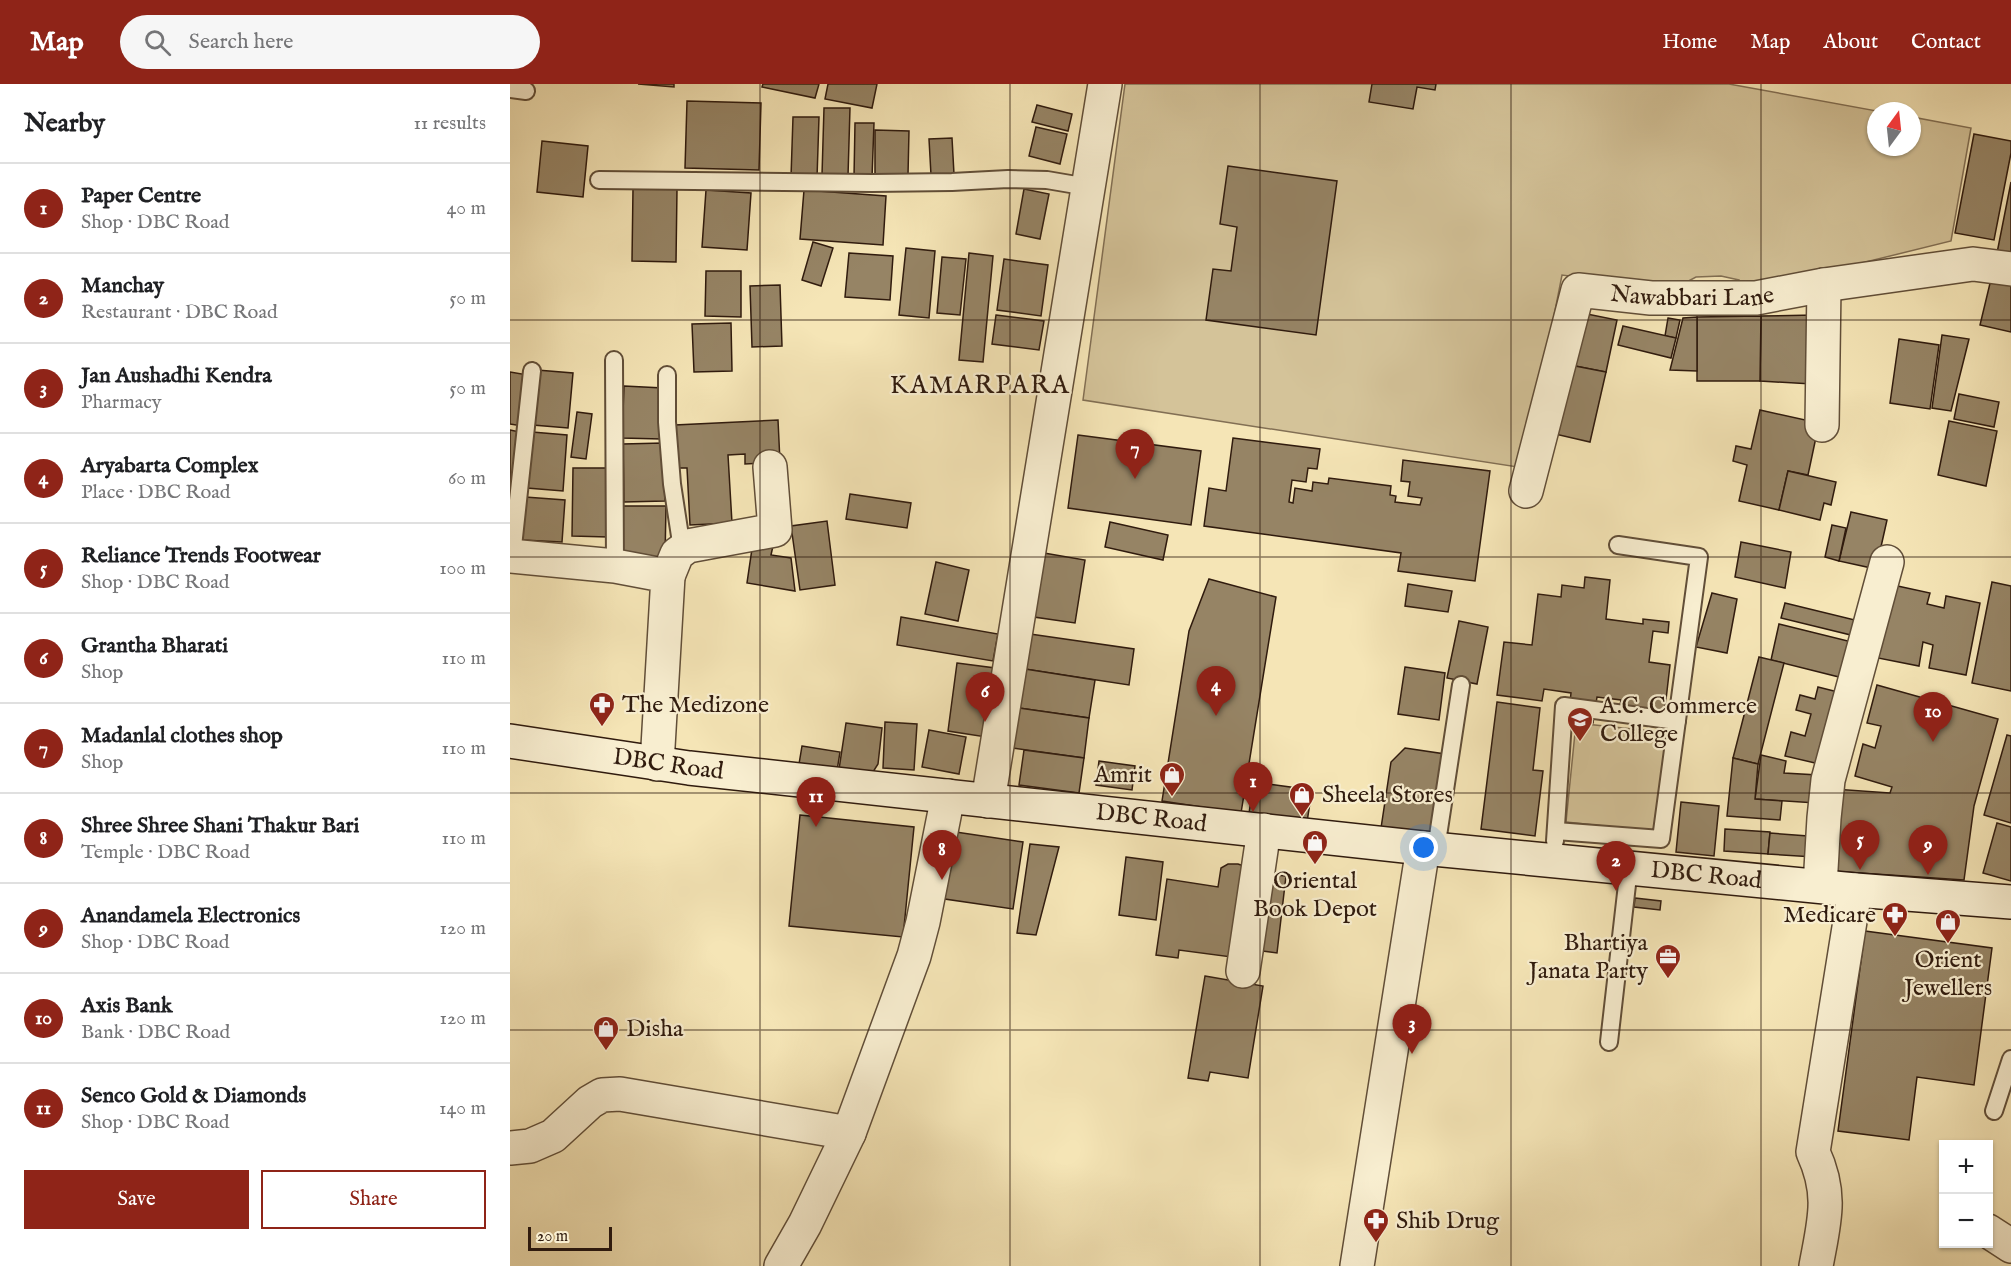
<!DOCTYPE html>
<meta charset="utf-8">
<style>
:root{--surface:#fff;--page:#f6f6f6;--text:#202124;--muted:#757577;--line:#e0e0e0;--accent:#8f2418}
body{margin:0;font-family:"IM FELL English",serif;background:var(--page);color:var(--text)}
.controls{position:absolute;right:18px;bottom:18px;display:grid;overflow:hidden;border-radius:0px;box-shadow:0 2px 4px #0004}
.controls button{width:54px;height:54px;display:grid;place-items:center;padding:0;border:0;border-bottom:2px solid var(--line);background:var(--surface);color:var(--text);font:30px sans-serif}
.compass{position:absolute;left:1357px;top:18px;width:54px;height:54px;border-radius:50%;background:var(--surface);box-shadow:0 2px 4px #0004;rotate:15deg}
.scale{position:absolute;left:18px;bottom:15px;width:84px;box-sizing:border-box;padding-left:6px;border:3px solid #301b0e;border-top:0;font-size:16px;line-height:21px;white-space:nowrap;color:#301b0e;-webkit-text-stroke:4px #f8eed0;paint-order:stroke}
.you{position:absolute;left:914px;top:764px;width:21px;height:21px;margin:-15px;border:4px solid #fff;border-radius:50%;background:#1a73e8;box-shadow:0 0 0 9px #1a73e833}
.badge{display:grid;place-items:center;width:39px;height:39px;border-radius:50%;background:var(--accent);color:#fff;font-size:20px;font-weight:700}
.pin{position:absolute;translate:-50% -50px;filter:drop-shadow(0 2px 3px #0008)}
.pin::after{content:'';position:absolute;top:32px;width:21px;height:18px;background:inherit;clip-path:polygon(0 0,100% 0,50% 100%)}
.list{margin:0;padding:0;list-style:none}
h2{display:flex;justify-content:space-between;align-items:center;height:78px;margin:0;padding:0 24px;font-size:26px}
h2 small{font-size:20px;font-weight:400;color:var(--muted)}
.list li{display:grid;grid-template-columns:39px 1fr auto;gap:18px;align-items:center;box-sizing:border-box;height:90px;padding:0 24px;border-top:2px solid var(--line)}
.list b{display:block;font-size:22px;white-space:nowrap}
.list p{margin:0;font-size:20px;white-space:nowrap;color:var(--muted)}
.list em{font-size:20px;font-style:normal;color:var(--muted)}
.actions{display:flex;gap:12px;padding:18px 24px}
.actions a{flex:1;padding:14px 0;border:2px solid var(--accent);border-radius:0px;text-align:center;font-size:21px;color:var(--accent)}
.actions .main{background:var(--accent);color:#fff}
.icon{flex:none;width:33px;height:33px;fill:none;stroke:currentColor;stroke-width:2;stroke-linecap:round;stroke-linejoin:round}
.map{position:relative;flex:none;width:1501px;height:1182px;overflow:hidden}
header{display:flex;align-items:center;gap:36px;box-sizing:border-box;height:84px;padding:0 30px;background:var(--accent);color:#fff}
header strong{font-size:28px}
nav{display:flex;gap:33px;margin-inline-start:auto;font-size:21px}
.search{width:420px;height:54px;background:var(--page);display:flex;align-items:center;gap:15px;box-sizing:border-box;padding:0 21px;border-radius:33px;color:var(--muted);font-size:22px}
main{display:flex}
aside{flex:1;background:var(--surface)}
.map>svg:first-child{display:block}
.green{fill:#d4c399;stroke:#826f54;stroke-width:1.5}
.building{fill:#968465;stroke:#301b0e;stroke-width:1.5}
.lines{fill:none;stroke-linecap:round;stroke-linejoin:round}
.lane-casing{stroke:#614e38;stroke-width:20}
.street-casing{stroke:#614e38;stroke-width:36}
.secondary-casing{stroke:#301b0e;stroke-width:36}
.lane{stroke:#f8eed0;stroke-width:16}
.street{stroke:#f8eed0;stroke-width:33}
.secondary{stroke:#f8eed0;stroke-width:33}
.grid{fill:none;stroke:#301b0e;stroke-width:1.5;stroke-opacity:0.55}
.labels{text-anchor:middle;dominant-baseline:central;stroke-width:4.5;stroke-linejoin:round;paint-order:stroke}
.street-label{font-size:24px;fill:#301b0e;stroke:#f8eed0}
.poi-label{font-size:24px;fill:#301b0e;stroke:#f8eed0;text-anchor:start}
.neighbourhood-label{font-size:26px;letter-spacing:1.5px;fill:#301b0e;stroke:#f8eed0}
</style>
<header>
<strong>Map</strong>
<div class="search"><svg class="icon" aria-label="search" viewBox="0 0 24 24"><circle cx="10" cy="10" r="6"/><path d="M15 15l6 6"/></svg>Search here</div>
<nav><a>Home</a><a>Map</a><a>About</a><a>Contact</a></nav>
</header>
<main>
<aside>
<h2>Nearby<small>11 results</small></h2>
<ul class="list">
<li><span class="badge">1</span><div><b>Paper Centre</b><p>Shop · DBC Road</p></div><em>40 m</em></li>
<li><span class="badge">2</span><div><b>Manchay</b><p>Restaurant · DBC Road</p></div><em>50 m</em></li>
<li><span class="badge">3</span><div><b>Jan Aushadhi Kendra</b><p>Pharmacy</p></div><em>50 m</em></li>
<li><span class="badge">4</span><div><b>Aryabarta Complex</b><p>Place · DBC Road</p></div><em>60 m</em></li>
<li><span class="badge">5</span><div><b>Reliance Trends Footwear</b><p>Shop · DBC Road</p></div><em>100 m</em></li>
<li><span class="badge">6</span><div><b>Grantha Bharati</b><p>Shop</p></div><em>110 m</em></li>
<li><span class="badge">7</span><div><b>Madanlal clothes shop</b><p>Shop</p></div><em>110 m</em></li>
<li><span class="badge">8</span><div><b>Shree Shree Shani Thakur Bari</b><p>Temple · DBC Road</p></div><em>110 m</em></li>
<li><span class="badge">9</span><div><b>Anandamela Electronics</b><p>Shop · DBC Road</p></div><em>120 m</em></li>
<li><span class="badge">10</span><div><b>Axis Bank</b><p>Bank · DBC Road</p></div><em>120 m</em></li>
<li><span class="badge">11</span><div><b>Senco Gold &amp; Diamonds</b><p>Shop · DBC Road</p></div><em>140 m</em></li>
</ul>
<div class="actions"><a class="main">Save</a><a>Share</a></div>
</aside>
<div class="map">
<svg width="1501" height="1182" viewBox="0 0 1501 1182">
<rect width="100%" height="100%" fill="#f5e5b6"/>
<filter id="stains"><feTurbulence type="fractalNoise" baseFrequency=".00333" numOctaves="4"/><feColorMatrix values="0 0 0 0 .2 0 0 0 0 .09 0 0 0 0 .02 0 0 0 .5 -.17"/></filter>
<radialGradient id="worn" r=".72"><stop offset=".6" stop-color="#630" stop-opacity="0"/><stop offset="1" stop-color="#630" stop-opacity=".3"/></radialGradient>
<g class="green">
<polygon points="615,0 1219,0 1367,27 1366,63 1402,63 1402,33 1461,44 1441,157 1242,206 1229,196 1211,192 1186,193 1169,202 1098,197 1052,191 1014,384 573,316"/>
<polygon points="1066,639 1160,649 1150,748 1056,738"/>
</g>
<g class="building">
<polygon points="128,0 164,0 164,3"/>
<polygon points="253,0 309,0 305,14 252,3"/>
<polygon points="318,0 367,0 362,24 315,15"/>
<polygon points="862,0 926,0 925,6 907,3 903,25 859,18"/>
<polygon points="177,17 251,19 249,86 175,84"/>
<polygon points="527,21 562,30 558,47 522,38"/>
<polygon points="314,24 340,24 338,92 312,91"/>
<polygon points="283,33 309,33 307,94 281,93"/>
<polygon points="345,39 364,39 362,94 344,93"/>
<polygon points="526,43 557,50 550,80 519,72"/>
<polygon points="365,46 399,47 398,91 365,90"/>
<polygon points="1464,50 1501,57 1501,69 1484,156 1445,149"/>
<polygon points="442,54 444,90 421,91 419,55"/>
<polygon points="32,57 78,62 73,113 27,108"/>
<polygon points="718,82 827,97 806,251 696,236 703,185 721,187 727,143 710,140"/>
<polygon points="1501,98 1501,172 1487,169"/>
<polygon points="123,105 167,105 166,178 122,177"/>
<polygon points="514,105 539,110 530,155 506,150"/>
<polygon points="196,106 241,109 237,166 192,163"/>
<polygon points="294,106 376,112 373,161 290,155"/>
<polygon points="303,158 323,164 311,202 292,196"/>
<polygon points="396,164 425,167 419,234 389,231"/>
<polygon points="339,169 383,172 380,216 335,213"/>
<polygon points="459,169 483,172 473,278 449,276"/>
<polygon points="432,173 456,175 450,231 427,229"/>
<polygon points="494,175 538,181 531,232 487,226"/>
<polygon points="196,187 231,187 231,233 195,232"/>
<polygon points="1482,191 1501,196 1501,248 1470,241"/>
<polygon points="270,201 272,262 242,263 240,202"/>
<polygon points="1072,229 1107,236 1096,288 1060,281"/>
<polygon points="486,231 534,237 529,266 482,260"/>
<polygon points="1305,231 1302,300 1250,297 1251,232"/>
<polygon points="1251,232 1250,297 1187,297 1187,233"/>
<polygon points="1187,233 1187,287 1160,286 1173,234"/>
<polygon points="1158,234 1170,236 1166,254 1155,252"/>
<polygon points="221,239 222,287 184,288 182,240"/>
<polygon points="1113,242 1166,254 1161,274 1108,261"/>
<polygon points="1432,251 1459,255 1441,327 1422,324"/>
<polygon points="1389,255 1429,261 1420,325 1380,319"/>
<polygon points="1060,281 1096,288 1080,358 1045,350"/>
<polygon points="27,286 63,289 58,344 23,341"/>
<polygon points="0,288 18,291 12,342 0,340"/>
<polygon points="114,302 153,304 151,355 112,354"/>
<polygon points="1449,310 1489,318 1484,343 1444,335"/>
<polygon points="1250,326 1309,339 1298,391 1278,387 1269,426 1229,417 1237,381 1223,377 1226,362 1241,365"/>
<polygon points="67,328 82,330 76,375 61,373"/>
<polygon points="268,336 270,378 235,380 235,370 218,371 222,439 180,441 177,384 167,384 165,341"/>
<polygon points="1439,337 1487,347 1476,402 1428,391"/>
<polygon points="0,346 10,348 4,399 0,399"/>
<polygon points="22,348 57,351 53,407 17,404"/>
<polygon points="568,351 691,367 681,441 558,424"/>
<polygon points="723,354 810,365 807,385 798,384 796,398 782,396 779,418 783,419 785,404 802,407 803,398 818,400 819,394 881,402 880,411 886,412 885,418 910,421 912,414 898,412 900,398 891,397 893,376 980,387 965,497 888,487 891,469 694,442 699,404 716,407"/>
<polygon points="153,359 155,417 114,418 113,360"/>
<polygon points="63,384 99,384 98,453 62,452"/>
<polygon points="1278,387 1326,398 1321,421 1314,419 1310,436 1269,426"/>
<polygon points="340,410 401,419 397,444 336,435"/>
<polygon points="15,413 55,416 52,458 12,456"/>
<polygon points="111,422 156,422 155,474 111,473"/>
<polygon points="1341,428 1377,436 1366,485 1329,477"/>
<polygon points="317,437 325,501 290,506 281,442"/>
<polygon points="600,438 658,451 653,476 595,463"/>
<polygon points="1322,441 1336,444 1329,477 1315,473"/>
<polygon points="243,458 263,462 261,471 281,474 285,507 237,499"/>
<polygon points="1231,458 1281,468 1275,504 1225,493"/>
<polygon points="534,469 575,476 565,539 524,533"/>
<polygon points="426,478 459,486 448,537 415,530"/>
<polygon points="1075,493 1100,496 1096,535 1133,540 1133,535 1159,538 1158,549 1143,547 1139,578 1160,581 1154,633 1109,627 1111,616 1087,613 1083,639 1058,636 1061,609 1034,605 1032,617 987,611 994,558 1022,561 1028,510 1051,513 1052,501 1074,504"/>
<polygon points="699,495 766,513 731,729 652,717 679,547"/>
<polygon points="1482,498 1501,502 1501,607 1462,599"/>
<polygon points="898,500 942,507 938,528 895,522"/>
<polygon points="1383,501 1420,509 1417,520 1434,524 1436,512 1470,519 1456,591 1419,584 1423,561 1413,558 1409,582 1368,574"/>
<polygon points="1202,509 1227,515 1217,569 1186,563"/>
<polygon points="1275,519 1353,538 1349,553 1271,534"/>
<polygon points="391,533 488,550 483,577 387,561"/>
<polygon points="949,537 978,543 967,600 937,594"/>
<polygon points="1269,540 1350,560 1341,596 1261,576"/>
<polygon points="520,550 624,565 619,601 515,585"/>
<polygon points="1249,573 1274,579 1248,680 1223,674"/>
<polygon points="447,579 485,584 476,653 438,647"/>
<polygon points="895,583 935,589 929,636 888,630"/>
<polygon points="515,585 585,596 579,634 509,624"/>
<polygon points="1367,601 1488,635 1464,722 1454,796 1320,787 1324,705 1380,709 1382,703 1345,692 1353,660 1365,664 1371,642 1357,639"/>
<polygon points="1308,603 1336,610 1318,682 1275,672 1281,648 1295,652 1301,630 1286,626 1290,611 1305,615"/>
<polygon points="987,618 1030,624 1023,686 1033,687 1025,752 971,745"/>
<polygon points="509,624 579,634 574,674 503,664"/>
<polygon points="375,638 407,640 404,686 373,684"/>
<polygon points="336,639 372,644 368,680 358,696 328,692"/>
<polygon points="419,646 456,653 449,690 412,683"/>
<polygon points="1497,651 1501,652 1501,739 1474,731"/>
<polygon points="292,662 330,668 326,693 288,686"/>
<polygon points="895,664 935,670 922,752 871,744 881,678"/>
<polygon points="514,666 574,674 569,709 509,701"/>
<polygon points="1251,671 1276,677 1274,689 1308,691 1306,719 1245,715"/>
<polygon points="1223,674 1248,680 1245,715 1272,717 1270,736 1217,732"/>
<polygon points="589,677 625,682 622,706 586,701"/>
<polygon points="744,698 802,706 797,738 739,729"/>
<polygon points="1171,718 1209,722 1204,772 1166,768"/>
<polygon points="290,731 404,743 393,853 279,842"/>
<polygon points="1487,739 1501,743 1501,797 1473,789"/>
<polygon points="1215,745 1260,748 1258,770 1214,767"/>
<polygon points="439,747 513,758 503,825 428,814"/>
<polygon points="1260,749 1298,752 1304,773 1258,770"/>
<polygon points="520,760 549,763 526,851 507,849"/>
<polygon points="616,773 653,778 646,836 609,831"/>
<polygon points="718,780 728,780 737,783 729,874 669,866 668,874 646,871 657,795 708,803 711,784"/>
<polygon points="755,790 776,792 767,869 745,866"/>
<polygon points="1125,814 1151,817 1150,826 1124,823"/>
<polygon points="1355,847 1482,864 1464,1001 1407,993 1399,1056 1328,1047"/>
<polygon points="695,892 753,902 738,994 700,988 698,997 678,994"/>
</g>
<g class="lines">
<defs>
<g id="lane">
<polyline points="0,5 16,7"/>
<polyline points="89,96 362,99 442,98 498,95 537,96 578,103"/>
<polyline points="104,276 105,482"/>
<polyline points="157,291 157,338 162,400 172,465"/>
<polyline points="2,472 22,287"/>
<polyline points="1046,747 1151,755 1189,473 1108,461"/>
<polyline points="1045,757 1054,622 1167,637"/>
<polyline points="926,765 951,601"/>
<polyline points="1099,958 1119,783"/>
<polyline points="1484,1027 1501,975"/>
</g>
<g id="street">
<polyline points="1312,341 1314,201"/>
<path id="s1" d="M1016,407L1068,206L1141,214H1246L1314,201L1463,180L1501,185"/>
<polyline points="0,472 105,482 158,492 147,680"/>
<polyline points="158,492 167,470 178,462 265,446 260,383"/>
<polyline points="478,717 595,0"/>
<polyline points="1310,802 1314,734 1318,696 1377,478"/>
<polyline points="733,887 754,746"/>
<polyline points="0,1064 20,1062 43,1052 80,1018 92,1011 110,1010 339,1049"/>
<polyline points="1478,1147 1501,1162"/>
<polyline points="271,1182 295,1140 339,1049 404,872 413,838 438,712"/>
<polyline points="847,1182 913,764"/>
<path d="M1306,1182C1314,1138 1323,1111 1303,1068L1345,806"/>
</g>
<g id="secondary">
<path id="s2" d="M0,657L179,684L913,764L1345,806L1501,818"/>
</g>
</defs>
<use href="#lane" class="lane-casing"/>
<use href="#street" class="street-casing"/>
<use href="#secondary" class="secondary-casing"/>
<use href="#lane" class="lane"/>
<use href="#street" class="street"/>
<use href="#secondary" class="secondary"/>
</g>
<path class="grid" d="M250,0V1182M500,0V1182M750,0V1182M1001,0V1182M1251,0V1182M0,236H1501M0,473H1501M0,709H1501M0,946H1501"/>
<defs>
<symbol id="pharmacy-pin" viewBox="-11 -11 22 30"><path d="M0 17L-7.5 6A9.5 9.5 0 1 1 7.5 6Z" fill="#8f2418" stroke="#f8eed0"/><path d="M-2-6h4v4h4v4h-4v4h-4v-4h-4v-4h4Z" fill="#fff"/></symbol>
<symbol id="university-pin" viewBox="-11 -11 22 30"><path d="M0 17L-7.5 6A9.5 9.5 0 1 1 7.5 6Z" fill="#8f2418" stroke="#f8eed0"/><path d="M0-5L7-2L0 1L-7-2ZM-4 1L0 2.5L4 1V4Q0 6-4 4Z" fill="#fff"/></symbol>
<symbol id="shop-pin" viewBox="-11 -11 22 30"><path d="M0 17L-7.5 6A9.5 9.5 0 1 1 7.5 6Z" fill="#8f2418" stroke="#f8eed0"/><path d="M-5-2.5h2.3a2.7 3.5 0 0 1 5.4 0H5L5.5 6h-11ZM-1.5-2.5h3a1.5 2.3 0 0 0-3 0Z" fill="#fff"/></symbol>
<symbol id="office-pin" viewBox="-11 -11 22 30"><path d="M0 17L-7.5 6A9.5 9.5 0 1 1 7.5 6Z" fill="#8f2418" stroke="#f8eed0"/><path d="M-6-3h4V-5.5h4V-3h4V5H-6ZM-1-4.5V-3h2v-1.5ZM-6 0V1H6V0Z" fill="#fff"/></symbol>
</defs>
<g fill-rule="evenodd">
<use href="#pharmacy-pin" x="77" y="606" width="30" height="40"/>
<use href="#university-pin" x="1055" y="621" width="30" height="40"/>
<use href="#shop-pin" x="647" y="676" width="30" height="40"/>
<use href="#shop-pin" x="777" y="696" width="30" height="40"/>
<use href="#shop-pin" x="790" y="744" width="30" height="40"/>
<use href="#pharmacy-pin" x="1370" y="816" width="30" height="40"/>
<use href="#shop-pin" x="1423" y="823" width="30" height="40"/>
<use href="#office-pin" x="1143" y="858" width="30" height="40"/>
<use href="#shop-pin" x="81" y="930" width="30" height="40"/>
<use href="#pharmacy-pin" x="851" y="1122" width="30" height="40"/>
</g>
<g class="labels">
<g class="street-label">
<text stroke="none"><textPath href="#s1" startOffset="322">Nawabbari Lane</textPath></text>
<text stroke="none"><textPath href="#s2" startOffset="160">DBC Road</textPath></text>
<text stroke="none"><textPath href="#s2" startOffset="646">DBC Road</textPath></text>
<text stroke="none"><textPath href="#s2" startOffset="1204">DBC Road</textPath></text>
</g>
<g class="poi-label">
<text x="112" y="621">The Medizone</text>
<text x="1090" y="622">A.C. Commerce<tspan x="1090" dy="28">College</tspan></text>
<text x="642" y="691" text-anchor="end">Amrit</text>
<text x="812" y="711">Sheela Stores</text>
<text x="805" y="797" text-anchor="middle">Oriental<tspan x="805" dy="28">Book Depot</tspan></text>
<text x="1366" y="831" text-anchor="end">Medicare</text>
<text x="1138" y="859" text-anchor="end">Bhartiya<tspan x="1138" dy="28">Janata Party</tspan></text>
<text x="1438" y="876" text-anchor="middle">Orient<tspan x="1438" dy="28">Jewellers</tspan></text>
<text x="116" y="945">Disha</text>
<text x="886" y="1137">Shib Drug</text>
</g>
<g class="neighbourhood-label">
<text x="470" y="301">KAMARPARA</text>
</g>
</g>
<rect width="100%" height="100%" filter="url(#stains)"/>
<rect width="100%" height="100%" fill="url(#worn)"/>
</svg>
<div class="controls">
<button>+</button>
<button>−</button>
</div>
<svg class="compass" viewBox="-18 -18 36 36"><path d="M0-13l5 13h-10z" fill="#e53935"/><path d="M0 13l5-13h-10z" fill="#757577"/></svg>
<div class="scale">20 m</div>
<div class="you"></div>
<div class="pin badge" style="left:743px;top:728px">1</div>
<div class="pin badge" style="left:1106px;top:807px">2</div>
<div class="pin badge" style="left:902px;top:970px">3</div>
<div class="pin badge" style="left:706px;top:632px">4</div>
<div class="pin badge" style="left:1350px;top:786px">5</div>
<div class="pin badge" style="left:475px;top:638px">6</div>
<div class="pin badge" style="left:625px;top:395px">7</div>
<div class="pin badge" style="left:432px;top:796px">8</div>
<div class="pin badge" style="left:1418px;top:791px">9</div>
<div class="pin badge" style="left:1423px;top:658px">10</div>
<div class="pin badge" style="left:306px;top:743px">11</div>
</div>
</main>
